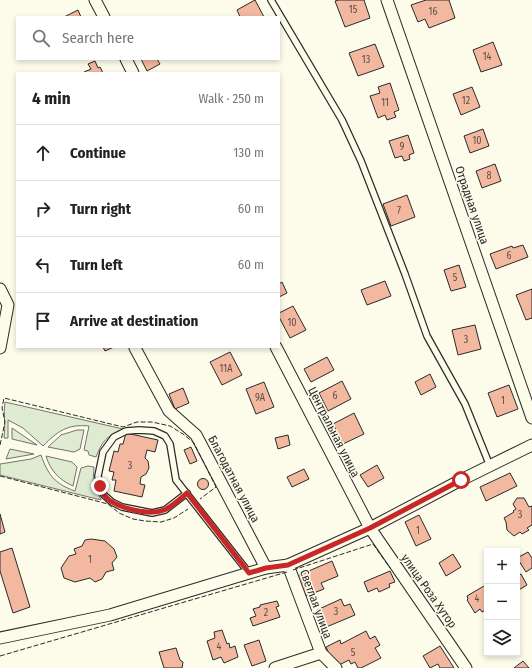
<!DOCTYPE html>
<meta charset="utf-8">
<style>
:root{--surface:#fff;--page:#f2f2f2;--text:#222;--muted:#767676;--line:#e0e0e0}
body{margin:0;font-family:"Fira Sans Condensed",sans-serif;background:var(--page);color:var(--text)}
.controls{position:absolute;right:12px;bottom:12px;display:grid;overflow:hidden;border-radius:0px;box-shadow:0 2px 6px #0003}
.controls button{width:36px;height:36px;display:grid;place-items:center;padding:0;border:0;border-bottom:1px solid var(--line);background:var(--surface);color:var(--text);font:20px sans-serif}
.stop{position:absolute;width:12px;height:12px;margin:-9px;border:3px solid #c62828;border-radius:50%;background:#fff}
.stop.end{background:#c62828;border-color:#fff;box-shadow:0 1px 4px #0008}
.list{margin:0;padding:0;list-style:none}
h2{display:flex;justify-content:space-between;align-items:center;height:52px;margin:0;padding:0 16px;font-size:17px}
h2 small{font-size:13px;font-weight:400;color:var(--muted)}
.list li{display:grid;grid-template-columns:26px 1fr auto;gap:12px;align-items:center;box-sizing:border-box;height:56px;padding:0 16px;border-top:1px solid var(--line)}
.list b{display:block;font-size:15px;white-space:nowrap}
.list em{font-size:13px;font-style:normal;color:var(--muted)}
.icon{flex:none;width:22px;height:22px;fill:none;stroke:currentColor;stroke-width:2;stroke-linecap:round;stroke-linejoin:round}
.map{position:relative;flex:none;width:532px;height:668px;overflow:hidden}
.search{position:absolute;background:var(--surface);box-shadow:0 2px 6px #0003;left:16px;top:16px;width:264px;height:44px;display:flex;align-items:center;gap:10px;box-sizing:border-box;padding:0 14px;border-radius:0px;color:var(--muted);font-size:15px}
.panel{position:absolute;background:var(--surface);box-shadow:0 2px 6px #0003;left:16px;top:72px;width:264px;height:276px;border-radius:0px}
.map>svg:first-child{display:block}
.green{fill:#deebd1;stroke:#74746e}
.building{fill:#f2b8a0;stroke:#2b2b2b}
.lines{fill:none;stroke-linecap:round;stroke-linejoin:round}
.lane-casing{stroke:#2b2b2b;stroke-width:8}
.street-casing{stroke:#2b2b2b;stroke-width:13}
.lane{stroke:#fdfbea;stroke-width:5.5}
.street{stroke:#fdfbea;stroke-width:11}
.fence{stroke:#2b2b2b;stroke-width:1;stroke-dasharray:5 2;stroke-linecap:butt}
.route{stroke:#c62828;stroke-width:5}
.labels{text-anchor:middle;dominant-baseline:central;stroke-width:3;stroke-linejoin:round;paint-order:stroke}
.number-label{font-size:10px;fill:#5d4e48}
.street-label{font-size:12px;fill:#2b2b2b;stroke:#fdfbea}
</style>
<div class="map">
<svg width="532" height="668" viewBox="0 0 532 668">
<rect width="100%" height="100%" fill="#fdfbea"/>
<g class="green">
<path d="M5,402L123,429C106,437 103,440 96,457L89,455L88,451L84,450L89,426C67,424 58,431 43,446L23,428L8,420V438H4C6,425 3,413 5,402Z"/>
<polygon points="12,428 37,445 12,439"/>
<polygon points="77,430 84,430 80,449 74,452 48,447 61,435"/>
<polygon points="10,449 34,454 6,459"/>
<path d="M41,455C48,475 55,484 75,491L81,468L88,466L94,467L93,483L101,500L0,475V464L31,459Z"/>
<path d="M46,456L72,462L77,467L73,486C59,480 50,470 46,456Z"/>
</g>
<g class="building">
<polygon points="255,0 264,17 240,17 237,10"/>
<polygon points="339,0 364,0 370,18 345,27 335,1"/>
<polygon points="426,0 449,0 455,18 429,28 425,19 418,22 411,5"/>
<polygon points="78,10 81,17 64,17"/>
<polygon points="493,42 502,65 481,72 473,50"/>
<polygon points="375,44 384,67 358,76 349,53"/>
<polygon points="141,59 157,59 160,64 147,71"/>
<polygon points="95,61 98,68 100,67 103,73 85,73 84,72 91,69 88,64"/>
<polygon points="390,83 399,110 394,112 396,117 387,120 385,115 378,118 370,96 380,93 378,87"/>
<polygon points="472,87 480,107 461,115 453,94"/>
<polygon points="483,129 489,146 470,153 464,136"/>
<polygon points="408,135 414,153 409,155 410,159 404,161 402,156 395,158 389,141"/>
<polygon points="495,164 501,181 482,188 476,171"/>
<polygon points="407,195 415,217 391,226 383,204"/>
<polygon points="523,245 528,257 496,269 490,254 512,246 513,248"/>
<polygon points="459,265 466,287 451,291 444,270"/>
<polygon points="385,281 391,296 367,305 361,290"/>
<polygon points="282,282 287,293 279,297 279,284"/>
<polygon points="532,289 532,318 526,320 516,295"/>
<polygon points="293,306 306,330 290,338 279,317 279,313"/>
<polygon points="475,325 481,349 458,355 452,330"/>
<polygon points="103,347 114,347 105,351"/>
<polygon points="230,352 242,375 222,385 210,362"/>
<polygon points="327,357 334,370 311,382 304,369"/>
<polygon points="430,374 436,387 421,395 415,382"/>
<polygon points="342,381 351,399 328,411 319,393"/>
<polygon points="264,382 274,407 256,414 246,389"/>
<polygon points="509,385 518,409 497,417 488,393"/>
<polygon points="183,388 189,403 175,409 169,394"/>
<polygon points="354,413 364,434 343,444 333,424"/>
<polygon points="126,433 158,440 155,452 147,450 145,458 148,461 149,468 146,474 141,477 140,484 145,485 142,497 114,491 116,480 112,480 114,472 109,471 114,451 118,452 120,444 123,444"/>
<polygon points="288,435 290,445 278,449 275,438"/>
<polygon points="191,447 197,461 190,464 184,450"/>
<polygon points="377,465 384,478 368,487 360,475"/>
<polygon points="304,469 309,479 292,487 287,477"/>
<polygon points="510,473 517,486 486,501 480,487"/>
<circle cx="203" cy="484" r="5.5"/>
<polygon points="517,498 524,498 529,507 532,506 532,525 527,528 529,530 522,534 520,532 514,536 507,530 506,522 504,518 514,512 513,511 516,509 513,504"/>
<polygon points="0,514 5,532 0,534"/>
<polygon points="419,515 431,539 416,546 405,522"/>
<polygon points="91,539 105,541 114,549 117,557 112,563 114,570 106,572 102,579 95,582 90,578 75,582 64,578 61,568 69,556 76,554 74,549 82,546 85,540"/>
<polygon points="12,548 30,607 13,613 0,571 0,552"/>
<polygon points="528,552 532,558 532,568 526,572 517,558"/>
<polygon points="453,554 461,567 446,576 439,563"/>
<polygon points="332,561 338,576 321,583 324,589 306,596 297,576"/>
<polygon points="390,571 395,582 389,584 390,587 379,592 377,588 368,592 364,582"/>
<polygon points="521,574 527,585 517,591 517,576"/>
<polygon points="484,586 487,591 487,609 482,612 480,609 475,613 467,600 468,599 467,596"/>
<polygon points="341,599 344,606 350,604 355,615 324,628 317,610"/>
<polygon points="277,601 279,606 276,607 280,617 253,626 250,618 256,616 253,609 260,607 260,605"/>
<polygon points="222,630 227,644 229,643 230,648 235,646 238,657 224,663 221,657 213,660 207,641 215,638 214,632"/>
<polygon points="366,631 370,639 375,636 380,645 375,648 381,658 361,668 358,668 355,662 351,664 349,660 335,667 326,647 340,640 341,644"/>
<polygon points="259,640 266,661 252,666 244,645"/>
<polygon points="440,646 454,668 440,668 438,664 430,668 423,656"/>
<polygon points="176,648 180,660 183,662 182,668 164,668 159,652"/>
<polygon points="523,661 529,668 514,668"/>
</g>
<g class="lines">
<defs>
<g id="lane">
<polyline points="271,0 342,120 361,161 405,274 427,336 465,404 490,466"/>
<polyline points="187,493 165,510 152,513 122,507 112,502 104,495 100,486 98,476 103,452 114,437 126,431 139,430 154,431 165,436 170,444 176,480 249,573"/>
</g>
<g id="street">
<polyline points="95,0 104,17"/>
<polyline points="387,0 532,418"/>
<polyline points="126,59 133,73"/>
<polyline points="0,289 8,305 0,348"/>
<polyline points="276,347 370,528 466,668"/>
<polyline points="135,348 169,411 196,435 266,568"/>
<polyline points="288,565 321,653 336,668"/>
<polyline points="0,638 110,615 249,573 266,568 288,565 370,528 461,480 532,445"/>
<polyline points="275,668 321,653"/>
</g>
</defs>
<use href="#lane" class="lane-casing"/>
<use href="#street" class="street-casing"/>
<use href="#lane" class="lane"/>
<use href="#street" class="street"/>
<g class="fence">
<polyline points="0,445 5,422 2,408 4,398 123,427 137,422 152,422 170,426 183,434 194,443 216,487 200,499"/>
<polyline points="0,476 108,504 119,513 133,519 145,521 161,522 174,518 188,509"/>
<polyline points="293,570 373,544 390,568"/>
<polyline points="0,656 287,572"/>
</g>
</g>
<g class="lines">
<path class="route" d="M100,486C101,489 102,492 104,495C114,508 149,516 164,510C172,507 180,499 187,493L249,573L266,568L288,565L370,528L461,480"/>
</g>
<g class="labels">
<g class="number-label">
<text x="353" y="10">15</text>
<text x="433" y="12">16</text>
<text x="487" y="57">14</text>
<text x="366" y="60">13</text>
<text x="466" y="101">12</text>
<text x="385" y="103">11</text>
<text x="477" y="141">10</text>
<text x="402" y="147">9</text>
<text x="489" y="176">8</text>
<text x="399" y="211">7</text>
<text x="509" y="256">6</text>
<text x="455" y="278">5</text>
<text x="292" y="323">10</text>
<text x="466" y="340">3</text>
<text x="226" y="369">11А</text>
<text x="335" y="396">6</text>
<text x="260" y="398">9А</text>
<text x="503" y="401">1</text>
<text x="130" y="466">3</text>
<text x="520" y="515">3</text>
<text x="418" y="531">1</text>
<text x="90" y="560">1</text>
<text x="477" y="599">4</text>
<text x="336" y="612">3</text>
<text x="266" y="613">2</text>
<text x="219" y="647">4</text>
<text x="353" y="653">5</text>
</g>
<g class="street-label">
<text transform="translate(472 205) rotate(71)">Отрадная улица</text>
<text transform="translate(334 432) rotate(63)">Центральная улица</text>
<text transform="translate(234 479) rotate(62)">Благодатная улица</text>
<text transform="translate(429 591) rotate(55)">улица Роза Хутор</text>
<text transform="translate(316 604) rotate(70)">Светлая улица</text>
</g>
</g>
</svg>
<div class="controls">
<button>+</button>
<button>−</button>
<button><svg class="icon" aria-label="layers" viewBox="0 0 24 24"><path d="M12 4l9 5-9 5-9-5zM3 14l9 5 9-5"/></svg></button>
</div>
<div class="stop" style="left:461px;top:480px"></div>
<div class="stop end" style="left:100px;top:486px"></div>
<div class="search"><svg class="icon" aria-label="search" viewBox="0 0 24 24"><circle cx="10" cy="10" r="6"/><path d="M15 15l6 6"/></svg>Search here</div>
<section class="panel">
<h2>4 min<small>Walk · 250 m</small></h2>
<ul class="list">
<li><svg class="icon" aria-label="ahead" viewBox="0 0 24 24"><path d="M12 20V5M6 11l6-6 6 6"/></svg><div><b>Continue</b></div><em>130 m</em></li>
<li><svg class="icon" aria-label="right" viewBox="0 0 24 24"><path d="M7 20v-9h11M14 6l5 5-5 5"/></svg><div><b>Turn right</b></div><em>60 m</em></li>
<li><svg class="icon" aria-label="left" viewBox="0 0 24 24"><path d="M17 20v-9H6M10 6l-5 5 5 5"/></svg><div><b>Turn left</b></div><em>60 m</em></li>
<li><svg class="icon" aria-label="arrive" viewBox="0 0 24 24"><path d="M6 21V4h12l-3 4 3 4H6"/></svg><div><b>Arrive at destination</b></div></li>
</ul>
</section>
</div>
